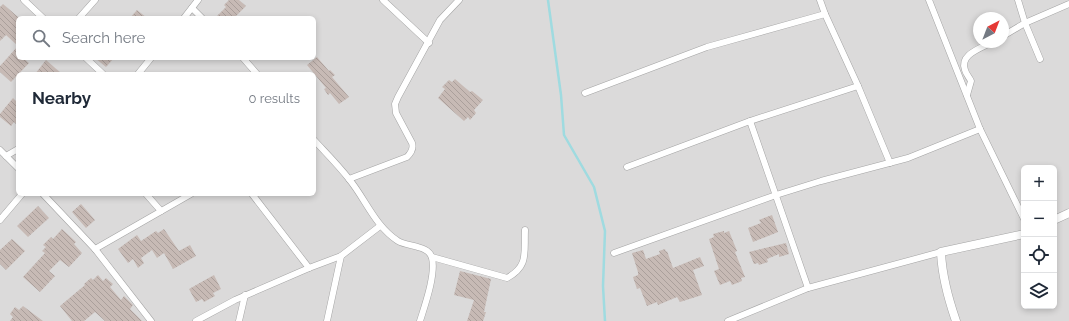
<!DOCTYPE html>
<meta charset="utf-8">
<style>
:root{--surface:#fff;--page:#f6f6f7;--text:#1f2937;--muted:#747a83;--line:#e0e1e3}
body{margin:0;font-family:Raleway,sans-serif;background:var(--page);color:var(--text)}
.controls{position:absolute;right:12px;bottom:12px;display:grid;overflow:hidden;border-radius:6px;box-shadow:0 2px 6px #0003}
.controls button{width:36px;height:36px;display:grid;place-items:center;padding:0;border:0;border-bottom:1px solid var(--line);background:var(--surface);color:var(--text);font:20px sans-serif}
.compass{position:absolute;left:973px;top:12px;width:36px;height:36px;border-radius:50%;background:var(--surface);box-shadow:0 2px 6px #0003;rotate:42deg}
.list{margin:0;padding:0;list-style:none}
h2{display:flex;justify-content:space-between;align-items:center;height:52px;margin:0;padding:0 16px;font-size:17px}
h2 small{font-size:13px;font-weight:400;color:var(--muted)}
.icon{flex:none;width:22px;height:22px;fill:none;stroke:currentColor;stroke-width:2;stroke-linecap:round;stroke-linejoin:round}
.map{position:relative;flex:none;width:1069px;height:321px;overflow:hidden}
.search{position:absolute;background:var(--surface);box-shadow:0 2px 6px #0003;left:16px;top:16px;width:300px;height:44px;display:flex;align-items:center;gap:10px;box-sizing:border-box;padding:0 14px;border-radius:6px;color:var(--muted);font-size:15px}
.panel{position:absolute;background:var(--surface);box-shadow:0 2px 6px #0003;left:16px;top:72px;width:300px;height:124px;border-radius:6px}
.map>svg:first-child{display:block}
.residential{fill:#dbdada;fill-rule:evenodd}
.lines{fill:none;stroke-linecap:round;stroke-linejoin:round}
.stream{stroke:#9fdbe0;stroke-width:2.5}
.building{fill:url(#building-back-hatch)}
.minor-casing{stroke:#a4a4a4;stroke-width:7}
.tertiary-casing{stroke:#a4a4a4;stroke-width:9}
.minor{stroke:#fff;stroke-width:6}
.tertiary{stroke:#fff;stroke-width:8}
</style>
<div class="map">
<svg width="1069" height="321" viewBox="0 0 1069 321">
<defs>
<pattern id="building-back-hatch" width="6" height="6" patternUnits="userSpaceOnUse"><rect width="6" height="6" fill="#c7bab5"/><path d="M-1 5l2 2M0 0l6 6M5-1l2 2" fill="none" stroke="#aa9f9b"/></pattern>
</defs>
<rect width="100%" height="100%" fill="#efe9e2"/>
<path class="residential" d="M0,0H1069V321H0ZM18,18H314V58H18ZM979,18H1003V42H979ZM18,74H314V194H18ZM1024,168H1054V306H1024Z"/>
<g class="lines">
<polyline class="stream" points="548,0 561,95 564,135 594,187 605,231 603,286 605,321"/>
</g>
<g class="building">
<polygon points="229,0 239,0 246,6 234,18 215,18 226,7 224,5"/>
<polygon points="3,4 18,17 18,58 23,58 29,63 11,82 0,72 0,66 18,46 6,35 0,41 0,7"/>
<polygon points="137,10 147,18 130,18"/>
<polygon points="317,57 329,71 330,70 335,75 332,77 349,97 339,104 330,93 328,95 324,89 326,88 307,65"/>
<polygon points="95,58 114,58 106,67"/>
<polygon points="46,60 62,74 35,74"/>
<polygon points="455,79 470,92 472,91 483,100 474,110 476,113 470,120 468,117 464,121 438,98 445,89 442,87 449,80 452,82"/>
<polygon points="13,98 18,103 18,126 14,122 11,126 0,117 0,114"/>
<polygon points="81,204 95,220 86,228 72,212"/>
<polygon points="38,206 49,218 28,237 17,226"/>
<polygon points="772,215 778,232 753,242 748,228 761,223 759,220"/>
<polygon points="62,229 76,242 74,244 82,253 69,267 60,260 49,271 55,276 40,292 23,277 45,253 42,251 46,247 43,245 51,237 53,239"/>
<polygon points="164,229 179,251 190,245 196,256 173,269 164,253 157,258 152,250 141,258 144,263 138,268 133,259 128,263 118,249 137,235 141,241 156,231 158,233"/>
<polygon points="724,231 724,233 729,231 737,251 735,252 745,277 741,278 742,281 732,285 730,281 720,285 714,271 719,269 709,239 714,237 713,234"/>
<polygon points="12,239 25,251 6,270 0,264 0,250"/>
<polygon points="786,243 789,254 779,257 779,254 767,259 768,262 759,265 758,263 754,264 749,252"/>
<polygon points="665,249 666,252 667,251 673,268 700,257 704,266 693,270 702,295 680,302 677,297 658,305 657,302 647,306 640,288 637,289 633,277 638,275 638,272 632,253 643,250 646,259 660,254 659,251"/>
<polygon points="460,271 491,279 484,312 486,312 483,321 467,321 474,300 454,295"/>
<polygon points="98,275 103,281 106,278 113,284 110,287 121,300 124,296 133,305 130,309 142,321 105,321 95,312 84,321 72,321 60,306 85,285 84,284 91,278 93,280"/>
<polygon points="214,275 221,289 213,293 215,296 204,302 202,299 196,302 189,289"/>
<polygon points="23,306 43,321 10,321 13,317 10,314 15,307 19,310"/>
</g>
<g class="lines">
<defs>
<g id="minor">
<polyline points="24,0 43,18"/>
<polyline points="383,0 429,43"/>
<polyline points="820,0 825,14 858,86 890,163"/>
<polyline points="929,0 980,129 1024,219"/>
<polyline points="1018,0 1025,23 1040,59"/>
<polyline points="192,8 202,18"/>
<polyline points="79,18 95,0"/>
<polyline points="184,18 198,0"/>
<polyline points="1003,36 1025,23 1069,4"/>
<polyline points="86,58 103,74"/>
<polyline points="243,58 257,74"/>
<polyline points="138,74 151,58"/>
<polyline points="585,93 707,47 825,14"/>
<path d="M967,95L971,81C969,77 966,74 965,70C959,54 982,48 992,42"/>
<polyline points="750,121 808,288"/>
<path d="M314,140C326,153 338,165 349,179C366,200 375,226 398,241C408,247 429,245 432,258C436,274 425,305 420,321"/>
<polyline points="0,150 18,168"/>
<polyline points="6,156 18,149"/>
<polyline points="627,167 750,121 858,86"/>
<path d="M349,179L407,157C411,153 414,149 412,143L396,113L395,104L398,97L440,20L459,0"/>
<polyline points="43,194 95,249 151,321"/>
<polyline points="146,194 161,211"/>
<polyline points="252,194 309,268"/>
<polyline points="0,220 22,194"/>
<polyline points="95,249 191,194"/>
<polyline points="614,253 776,195 821,181 908,158 980,129"/>
<path d="M432,257L507,278C529,266 524,253 525,230"/>
<polyline points="196,321 235,300 309,268 341,256 380,226"/>
<polyline points="239,321 245,295"/>
<polyline points="327,321 341,256"/>
<polyline points="728,321 808,288 941,252"/>
</g>
<g id="tertiary">
<polyline points="1054,220 1069,213"/>
<path d="M956,321C948,298 942,277 941,252L1024,234"/>
</g>
</defs>
<use href="#minor" class="minor-casing"/>
<use href="#tertiary" class="tertiary-casing"/>
<use href="#minor" class="minor"/>
<use href="#tertiary" class="tertiary"/>
</g>
</svg>
<div class="controls">
<button>+</button>
<button>−</button>
<button><svg class="icon" aria-label="locate" viewBox="0 0 24 24"><circle cx="12" cy="12" r="6"/><path d="M12 2v4M12 18v4M2 12h4M18 12h4"/></svg></button>
<button><svg class="icon" aria-label="layers" viewBox="0 0 24 24"><path d="M12 4l9 5-9 5-9-5zM3 14l9 5 9-5"/></svg></button>
</div>
<svg class="compass" viewBox="-18 -18 36 36"><path d="M0-13l5 13h-10z" fill="#e53935"/><path d="M0 13l5-13h-10z" fill="#747a83"/></svg>
<div class="search"><svg class="icon" aria-label="search" viewBox="0 0 24 24"><circle cx="10" cy="10" r="6"/><path d="M15 15l6 6"/></svg>Search here</div>
<section class="panel">
<h2>Nearby<small>0 results</small></h2>
<ul class="list">
</ul>
</section>
</div>
